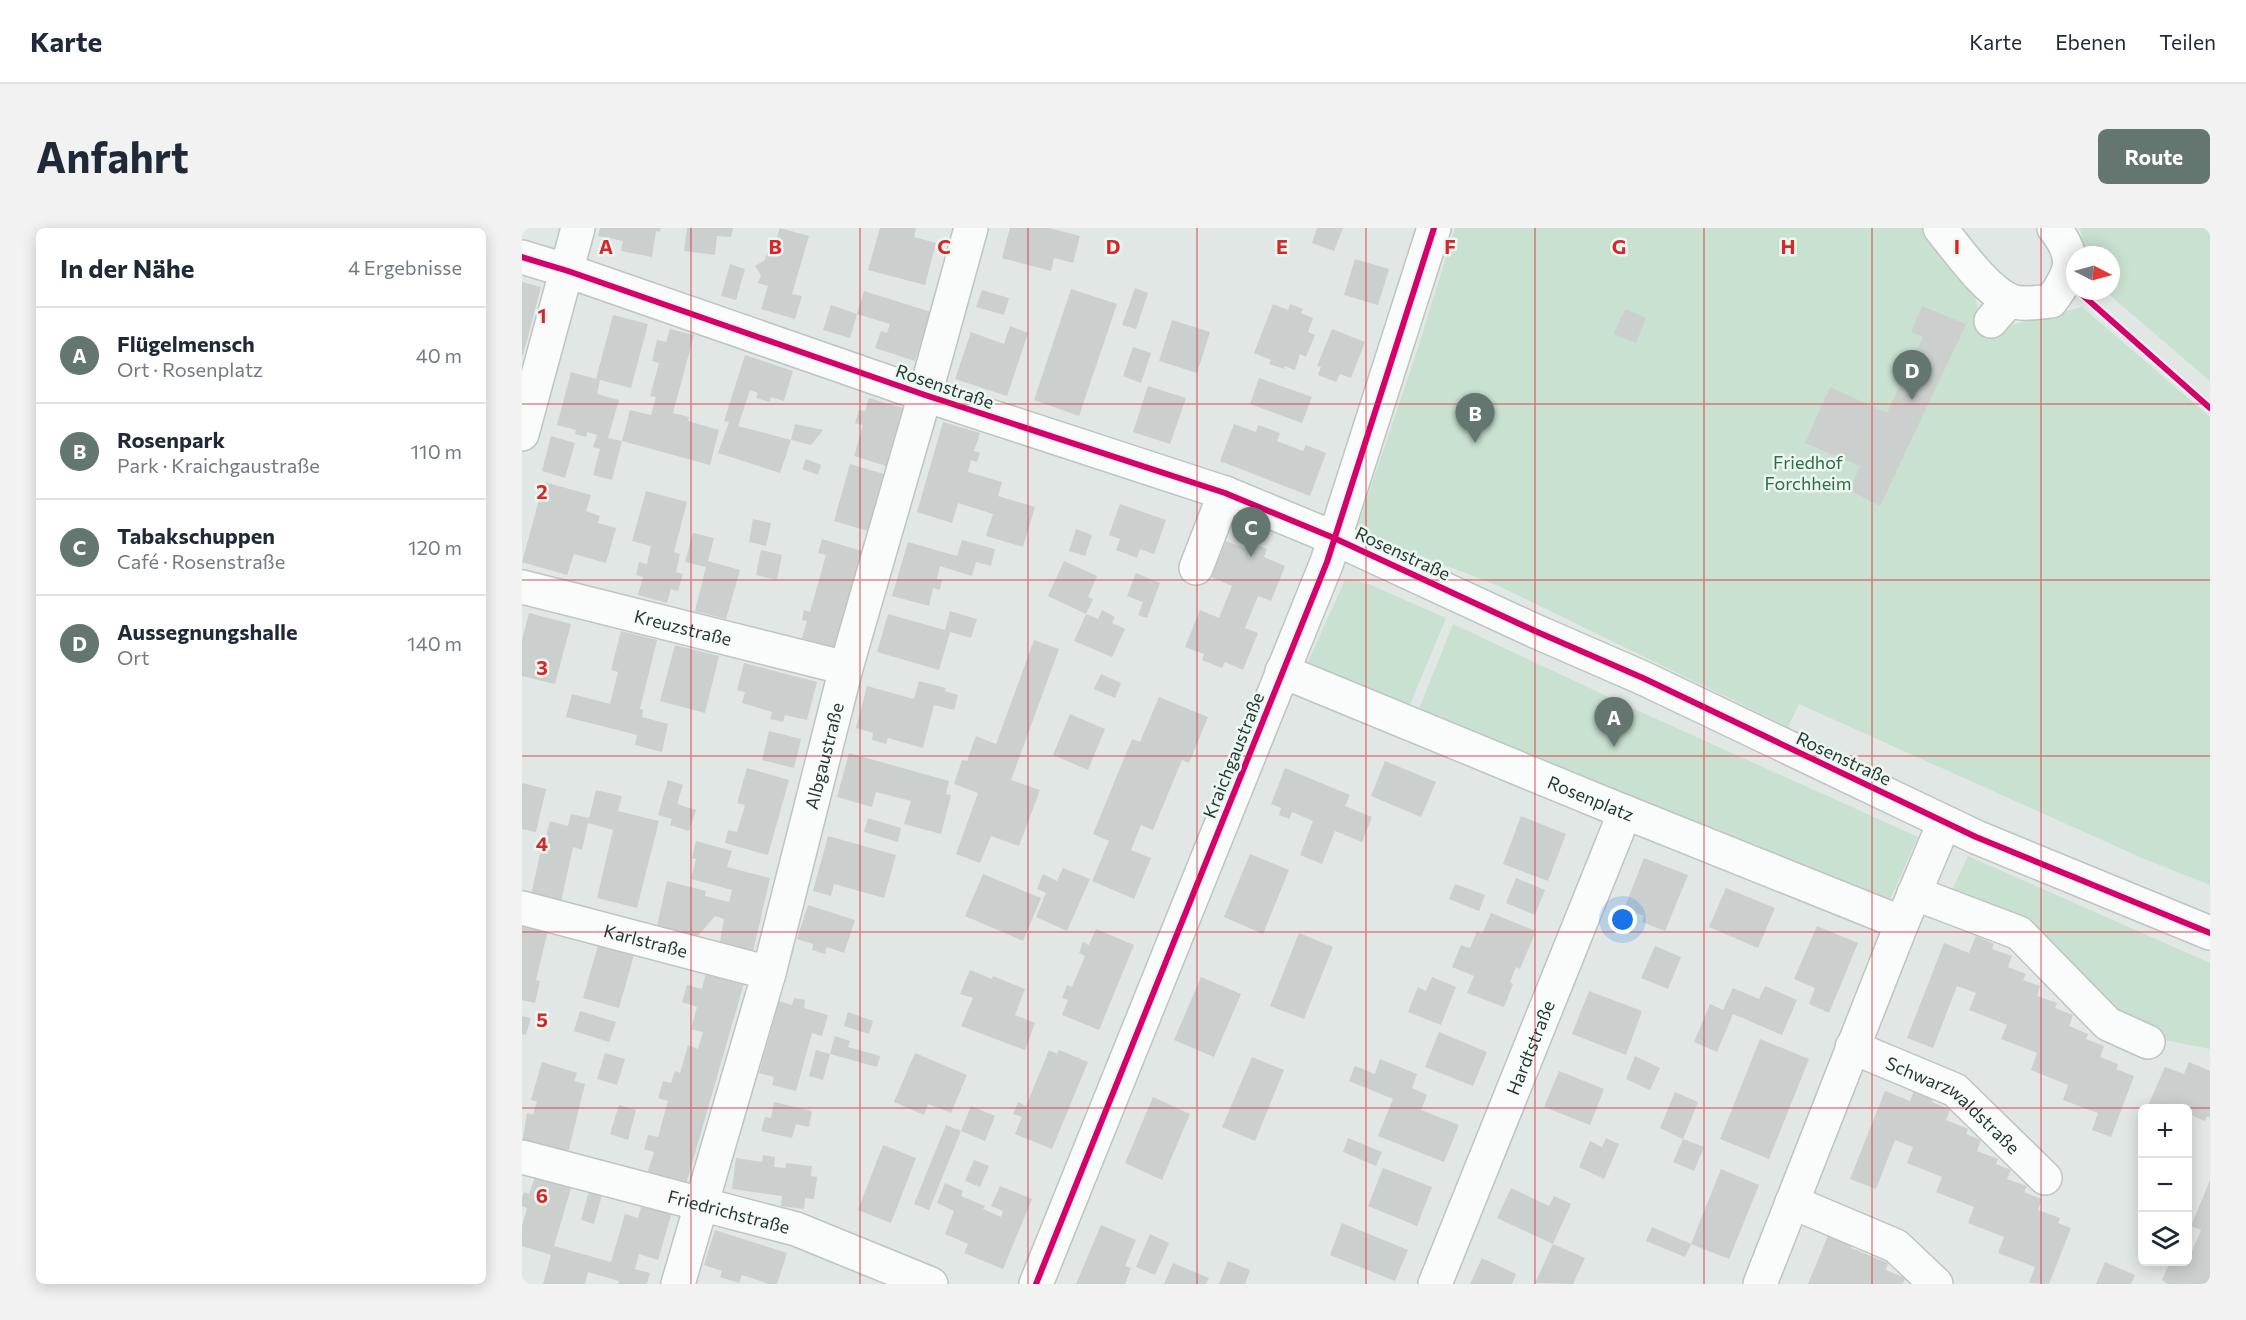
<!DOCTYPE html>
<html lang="de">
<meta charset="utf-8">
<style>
:root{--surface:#fff;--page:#f2f2f3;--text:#1f2937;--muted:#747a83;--line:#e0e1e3;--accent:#637670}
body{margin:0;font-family:Commissioner,sans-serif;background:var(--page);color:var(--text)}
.controls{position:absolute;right:18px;bottom:18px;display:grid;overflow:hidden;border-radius:9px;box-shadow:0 3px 15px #0003}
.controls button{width:54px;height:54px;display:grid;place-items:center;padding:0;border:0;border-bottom:2px solid var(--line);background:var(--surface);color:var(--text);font:30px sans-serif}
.compass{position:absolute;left:1544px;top:18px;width:54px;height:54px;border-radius:50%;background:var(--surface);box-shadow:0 3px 15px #0003;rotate:96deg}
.you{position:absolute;left:1101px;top:692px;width:21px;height:21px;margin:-15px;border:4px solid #fff;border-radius:50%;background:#1a73e8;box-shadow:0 0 0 9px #1a73e833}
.badge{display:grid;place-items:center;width:39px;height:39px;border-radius:50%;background:var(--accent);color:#fff;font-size:20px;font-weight:700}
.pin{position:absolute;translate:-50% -50px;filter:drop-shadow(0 2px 3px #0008)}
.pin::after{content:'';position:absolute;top:32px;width:21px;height:18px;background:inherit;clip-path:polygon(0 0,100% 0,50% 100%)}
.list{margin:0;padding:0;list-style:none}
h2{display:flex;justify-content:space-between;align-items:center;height:78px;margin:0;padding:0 24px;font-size:26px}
h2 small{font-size:20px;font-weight:400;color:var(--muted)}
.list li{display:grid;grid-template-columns:39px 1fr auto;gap:18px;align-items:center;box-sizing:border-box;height:96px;padding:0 24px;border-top:2px solid var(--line)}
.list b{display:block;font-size:22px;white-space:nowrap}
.list p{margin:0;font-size:20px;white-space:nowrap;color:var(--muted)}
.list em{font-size:20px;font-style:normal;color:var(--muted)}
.icon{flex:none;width:33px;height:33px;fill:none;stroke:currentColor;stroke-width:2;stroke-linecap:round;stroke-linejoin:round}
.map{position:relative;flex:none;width:1688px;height:1056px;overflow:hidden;border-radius:9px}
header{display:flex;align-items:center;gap:36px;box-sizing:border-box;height:84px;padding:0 30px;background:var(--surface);border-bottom:2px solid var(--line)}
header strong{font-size:28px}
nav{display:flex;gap:33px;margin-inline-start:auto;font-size:21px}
.intro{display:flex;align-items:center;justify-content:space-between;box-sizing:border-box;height:144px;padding:0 36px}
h1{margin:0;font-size:42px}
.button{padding:15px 27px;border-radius:9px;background:var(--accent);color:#fff;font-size:21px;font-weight:700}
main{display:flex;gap:36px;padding:0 36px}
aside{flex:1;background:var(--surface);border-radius:9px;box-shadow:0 3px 15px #0003}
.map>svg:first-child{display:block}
.green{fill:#c9e1d0}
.building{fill:#cbd0ce}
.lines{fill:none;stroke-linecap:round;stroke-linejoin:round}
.minor-casing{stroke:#bec4c1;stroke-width:36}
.minor{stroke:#fafbfb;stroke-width:33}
.cycleway-casing{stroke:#eef6f2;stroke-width:10}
.cycleway{stroke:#d6006c;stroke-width:6}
.grid{fill:none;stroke:#d62828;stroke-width:1.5;stroke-opacity:0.55}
.labels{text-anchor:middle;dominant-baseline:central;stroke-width:5;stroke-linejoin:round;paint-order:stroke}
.street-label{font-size:18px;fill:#1f3931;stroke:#eef6f2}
.park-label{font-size:18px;fill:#297042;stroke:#eef6f2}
.grid-label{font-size:20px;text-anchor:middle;font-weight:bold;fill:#d62828;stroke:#eef6f2;stroke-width:5;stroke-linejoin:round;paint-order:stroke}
</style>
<header>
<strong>Karte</strong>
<nav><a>Karte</a><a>Ebenen</a><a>Teilen</a></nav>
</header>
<div class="intro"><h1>Anfahrt</h1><a class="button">Route</a></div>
<main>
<aside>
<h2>In der Nähe<small>4 Ergebnisse</small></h2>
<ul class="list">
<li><span class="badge">A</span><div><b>Flügelmensch</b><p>Ort · Rosenplatz</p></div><em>40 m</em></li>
<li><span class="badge">B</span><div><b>Rosenpark</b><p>Park · Kraichgaustraße</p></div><em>110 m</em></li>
<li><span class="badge">C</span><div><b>Tabakschuppen</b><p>Café · Rosenstraße</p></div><em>120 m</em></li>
<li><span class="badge">D</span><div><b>Aussegnungshalle</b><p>Ort</p></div><em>140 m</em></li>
</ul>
</aside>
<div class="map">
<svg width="1688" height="1056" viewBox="0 0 1688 1056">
<rect width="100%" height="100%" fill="#e1e7e4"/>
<g class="green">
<polygon points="933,0 1406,0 1452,58 1456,87 1481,99 1560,79 1688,189 1688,657 1620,630 1277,476 1266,499 977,358 834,303 896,120"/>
<polygon points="1558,0 1688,0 1688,153 1583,63 1589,63 1589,27 1563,27"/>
<polygon points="823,352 842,354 924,390 887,479 793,443 786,434"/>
<polygon points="931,396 1110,480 1396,609 1366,676 894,488"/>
<polygon points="1446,628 1688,735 1688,821 1637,811 1600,799 1504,700 1424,675"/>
</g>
<g class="building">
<polygon points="78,0 139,0 138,4 134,3 130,29 99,23 101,13 76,8"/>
<polygon points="165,0 211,0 209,9 195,8 193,27 162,23"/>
<polygon points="258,0 287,8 270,66 280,68 273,91 239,81 246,58 236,55 239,47 233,38 243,32 248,14 253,15"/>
<polygon points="358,0 394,0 392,9 414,15 403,57 346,42"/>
<polygon points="488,0 527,0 558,8 551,35 532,30 529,43 480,30"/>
<polygon points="795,0 821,0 812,23 790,15"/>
<polygon points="833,31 867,41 856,77 822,67"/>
<polygon points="208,36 223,41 214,72 199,68"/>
<polygon points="0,54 19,59 1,127 0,127"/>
<polygon points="613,60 626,65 614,101 600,97"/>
<polygon points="549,61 595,76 557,188 512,172"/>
<polygon points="460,62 487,70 482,87 454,79"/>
<polygon points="342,63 409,84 393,133 353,120 359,103 365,105 368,96 335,86 328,110 301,102 309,77 335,86"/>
<polygon points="751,76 766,82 768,76 781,81 779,85 791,90 786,104 793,107 784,129 778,126 773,142 763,138 762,141 747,136 749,132 732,125"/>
<polygon points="1400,78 1444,96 1358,278 1327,262 1338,238 1283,215 1308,159 1365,185 1401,109 1389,104"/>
<polygon points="1103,81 1124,90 1114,115 1092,106"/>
<polygon points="91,87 126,96 109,160 78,152 75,166 97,172 86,210 100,213 90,252 71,247 78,221 71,219 75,207 65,204 64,209 53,206 54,202 35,197 49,144 74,151"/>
<polygon points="650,92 688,104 675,145 637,133"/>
<polygon points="488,98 506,105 485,168 433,151 449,104 482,116"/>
<polygon points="148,101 172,107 151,185 167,189 166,193 197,202 188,237 100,213 108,182 129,187 134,169 128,168 137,135 130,133 135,112 144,114"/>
<polygon points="810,101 843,114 829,150 818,146 814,154 796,147 799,139 795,138"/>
<polygon points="611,119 629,125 619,155 601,148"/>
<polygon points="223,127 271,143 262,173 249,169 248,174 234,170 236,165 228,162 216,198 269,212 258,245 196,225 207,194 202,193"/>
<polygon points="737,150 790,169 780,195 728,176"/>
<polygon points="626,158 664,170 648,216 611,204"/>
<polygon points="347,170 381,180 364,238 332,228 341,197 333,195 337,182 343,183"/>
<polygon points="421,194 458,205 452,223 458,225 455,234 449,232 446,244 480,254 476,268 513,279 501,319 464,308 471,286 436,275 430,295 395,284"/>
<polygon points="273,196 301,202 289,217 269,212"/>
<polygon points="712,196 734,204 736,197 758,205 755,213 781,223 784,217 804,225 788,268 698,233"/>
<polygon points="29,208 53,215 43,250 20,243"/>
<polygon points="284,231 299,237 296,247 280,241"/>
<polygon points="328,236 362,246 346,303 312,293"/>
<polygon points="22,254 69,267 64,283 78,288 76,295 94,300 84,335 52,326 45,347 0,334"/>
<polygon points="124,263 165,274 152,324 158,326 154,344 161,346 156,363 149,361 145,375 116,367 121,349 114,347 117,334 125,336 129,318 110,313"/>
<polygon points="598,276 644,292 632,326 618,321 615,330 594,322 598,311 587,307"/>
<polygon points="231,291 249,295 244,318 227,314"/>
<polygon points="554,301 570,307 563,328 547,323"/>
<polygon points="171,305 192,310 186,333 218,342 204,391 173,383 184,339 163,334"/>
<polygon points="300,311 340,323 313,420 280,410 285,393 280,392 282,382 288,384 304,327 296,325"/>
<polygon points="440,312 473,321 469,338 454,334 450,348 418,338 415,351 420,352 418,362 411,360 407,378 370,368 386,314 435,328"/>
<polygon points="704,313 725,321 727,314 745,321 742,329 763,338 749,373 736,368 723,400 736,405 721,442 703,434 700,440 680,432 682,426 663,419 678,382 697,390 710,358 689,349"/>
<polygon points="239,322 260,327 255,352 234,347"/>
<polygon points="542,333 575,348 566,369 571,371 564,386 526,368"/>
<polygon points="614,345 638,355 625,390 616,387 621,374 605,368"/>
<polygon points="580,382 593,389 590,395 603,401 590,429 552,413 564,386 576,391"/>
<polygon points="428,383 455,391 449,410 428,404 417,442 355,424 366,386 423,402"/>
<polygon points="7,385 49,396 33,456 0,448 0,412"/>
<polygon points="99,403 135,412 118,481 121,482 120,489 146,496 140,524 113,517 115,507 44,489 50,466 88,476 96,444 89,442"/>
<polygon points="512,412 537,421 489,552 518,562 497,618 469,608 458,635 434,626 456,565 432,556 440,532 445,533 454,508 474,516"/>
<polygon points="153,417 197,428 183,485 138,473"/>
<polygon points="222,435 295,454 285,492 263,487 261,494 248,491 250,484 220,475 223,464 215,462"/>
<polygon points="579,446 599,455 593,470 572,461"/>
<polygon points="397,453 424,460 423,463 436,467 432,482 412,477 401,520 366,510 364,516 350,512 351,505 334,500 345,458 392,471"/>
<polygon points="637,469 686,489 667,535 660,532 631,602 619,597 609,622 629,630 612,671 570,653 587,613 571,606 610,511 618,514"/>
<polygon points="548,486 583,501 566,542 531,527"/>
<polygon points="247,503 279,511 272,540 240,532"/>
<polygon points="327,525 427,553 424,566 429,567 419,606 382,596 389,573 354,564 350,579 315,569"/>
<polygon points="863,533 914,554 899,589 849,568"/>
<polygon points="225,540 267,552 246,627 203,615 206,602 215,604 223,577 215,575"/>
<polygon points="763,540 828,567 823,578 850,589 840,614 813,603 800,636 778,627 791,593 770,584 767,591 757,587 759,580 749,576"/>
<polygon points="146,552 161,557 155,576 174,582 167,603 148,597 150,591 136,587"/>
<polygon points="0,555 24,561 14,604 0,601"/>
<polygon points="74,562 100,568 96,583 137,593 115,680 75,670 91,602 66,595 60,622 51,619 39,674 9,667 21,612 23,613 28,593 46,598 49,586 67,590"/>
<polygon points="999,588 1044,606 1026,653 981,636"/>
<polygon points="346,590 379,600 376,614 342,604"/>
<polygon points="306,608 374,627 362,670 312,656 309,668 291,663"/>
<polygon points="174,613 210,623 205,639 248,650 230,728 197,719 202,691 193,688 175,709 135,698 145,653 184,663 183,668 207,674 210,662 169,651 174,631 170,630"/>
<polygon points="728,626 767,642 741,706 702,689"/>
<polygon points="1122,630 1166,647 1143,703 1120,694 1122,688 1102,681"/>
<polygon points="541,640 568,651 545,703 514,689 524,665 515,661 521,646 535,653"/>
<polygon points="461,646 519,670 501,713 443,688"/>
<polygon points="994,650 1023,662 1013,687 984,675"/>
<polygon points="933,656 963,667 957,683 927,671"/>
<polygon points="1204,660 1253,680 1236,720 1187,699"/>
<polygon points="286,677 333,692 322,725 305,719 303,726 290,722 291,716 275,711"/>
<polygon points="969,685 1014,703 998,741 994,739 988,754 991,756 982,779 945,765 952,748 930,739 939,717 948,720 955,703 960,706"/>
<polygon points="0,696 26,702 14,752 18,753 13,775 0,772"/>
<polygon points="1295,698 1336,715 1307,785 1287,776 1293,760 1272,751"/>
<polygon points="574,701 612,717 577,802 540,787 546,772 540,770 545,757 550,759 563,728 557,725 561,714 567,717"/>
<polygon points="777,705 811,719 782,791 748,778"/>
<polygon points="1454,708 1472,716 1470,721 1490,728 1486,739 1504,746 1501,752 1518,758 1515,768 1535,775 1533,780 1551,787 1547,798 1566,806 1564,811 1582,818 1578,829 1596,836 1594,841 1612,848 1589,909 1570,902 1576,885 1541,872 1546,857 1509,842 1515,825 1479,811 1485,797 1447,782 1454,765 1435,758 1411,820 1385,810 1422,715 1447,725"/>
<polygon points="76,717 112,727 97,780 61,770"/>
<polygon points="1133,718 1159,729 1146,761 1119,750"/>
<polygon points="448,742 470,751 471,748 503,761 493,787 513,795 503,822 439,798 451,770 438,766"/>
<polygon points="184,744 222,755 163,960 124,949 132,924 122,921 126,907 136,909 146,873 136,870 141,853 149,855 153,843 158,845 166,817 176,821 181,804 169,801 175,779 160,774 165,757 180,761"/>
<polygon points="679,749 719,766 692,829 652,812"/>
<polygon points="910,749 934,759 919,797 886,784 896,759 904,763"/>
<polygon points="1243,758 1275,772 1260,807 1211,786 1195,824 1172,814 1188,776 1201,782 1211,760 1237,771"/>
<polygon points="1067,763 1120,783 1104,827 1050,806"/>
<polygon points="272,770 283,772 282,780 306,787 300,808 290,805 274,863 250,857 252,849 237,845 257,773 270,777"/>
<polygon points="58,783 94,794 87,814 52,803"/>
<polygon points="326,784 351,793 347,806 322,798"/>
<polygon points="0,788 9,790 4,807 0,806"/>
<polygon points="917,804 965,824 951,858 903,839"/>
<polygon points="313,808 328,813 326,819 358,828 355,839 308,826"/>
<polygon points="1238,811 1287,831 1247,931 1198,911"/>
<polygon points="294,822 308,826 301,852 287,848"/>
<polygon points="527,822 535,826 537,822 566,834 530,921 493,906 500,889 491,886 496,874 504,878"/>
<polygon points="83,825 103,831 95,857 75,851"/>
<polygon points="393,825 445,847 429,885 406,876 402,887 372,874"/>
<polygon points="1113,828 1138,840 1128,862 1104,851"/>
<polygon points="730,829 762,842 733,913 700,899"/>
<polygon points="858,831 895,846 890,860 905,867 899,882 937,897 922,934 856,908 871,871 827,853 833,838 853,846"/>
<polygon points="20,834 55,845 52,853 63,856 45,929 0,915 5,885 11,887 15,873 9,872"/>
<polygon points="1667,834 1688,843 1688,889 1685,888 1683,893 1667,886 1666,890 1666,880 1625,880 1643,839 1662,846"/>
<polygon points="1037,843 1082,861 1068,897 1022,879"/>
<polygon points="1363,863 1388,873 1392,863 1411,870 1410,874 1428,882 1424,892 1446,901 1444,906 1459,912 1455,923 1476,931 1474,936 1489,942 1485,951 1505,958 1502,964 1520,971 1516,982 1538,990 1536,995 1549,1000 1527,1056 1507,1055 1513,1039 1476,1025 1482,1009 1446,995 1452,979 1414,964 1420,949 1385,935 1391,919 1373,912 1354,961 1328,951"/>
<polygon points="1153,864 1176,874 1161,911 1138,900"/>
<polygon points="631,869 668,886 640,952 603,935"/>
<polygon points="252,874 290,883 287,899 274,896 270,910 239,903 243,889 249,890"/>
<polygon points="97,877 114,882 106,912 88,906"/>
<polygon points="449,878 473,888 463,913 439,903"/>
<polygon points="424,897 439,903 407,982 392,976"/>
<polygon points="826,910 860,924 854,938 821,924"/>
<polygon points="1084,910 1097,916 1082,951 1057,939 1068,913 1080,919"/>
<polygon points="1161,911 1182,919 1172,943 1151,934"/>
<polygon points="361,917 394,930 369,995 336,982"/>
<polygon points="241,927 253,929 252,939 264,940 264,935 290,938 289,948 295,949 292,971 283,970 282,981 259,978 260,968 210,961 214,930 240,934"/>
<polygon points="452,932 467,938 458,959 443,953"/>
<polygon points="861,940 910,959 895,998 846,978"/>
<polygon points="1199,941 1237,957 1207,1031 1169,1016"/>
<polygon points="13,949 49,960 32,1018 89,1034 103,986 116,990 120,976 150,984 136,1032 117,1026 113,1041 128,1045 125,1056 96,1056 97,1053 66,1044 63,1056 21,1056 29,1027 0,1018 0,998 5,980 0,978 0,970 2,964 7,966"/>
<polygon points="1688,952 1688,1056 1646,1056 1640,1052 1648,1034 1666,1033 1679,1002 1669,998"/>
<polygon points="423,955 441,963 439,968 463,978 461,981 479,989 481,983 469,978 478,958 510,971 481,1041 442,1025 446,1016 423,1006 432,983 415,975"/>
<polygon points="989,960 1027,978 1032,968 1049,976 1031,1016 1063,1030 1051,1056 1013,1055 1031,1016 975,990"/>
<polygon points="67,963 80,967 72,996 59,992"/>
<polygon points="820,995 886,1022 873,1053 808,1027"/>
<polygon points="579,997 614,1012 603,1038 609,1040 603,1056 554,1056"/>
<polygon points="1130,999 1169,1016 1163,1029 1124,1013"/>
<polygon points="193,1002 265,1025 255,1056 247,1056 220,1047 217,1055 198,1049 200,1043 182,1037"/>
<polygon points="1307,1005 1331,1015 1329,1020 1366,1035 1364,1042 1383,1050 1381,1056 1286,1056"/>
<polygon points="628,1006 647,1015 633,1047 614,1039"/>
<polygon points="960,1030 994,1046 990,1056 948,1056"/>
<polygon points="706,1033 728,1042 723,1056 697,1056"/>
<polygon points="1583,1034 1613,1047 1609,1056 1574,1056"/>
<polygon points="651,1035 687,1050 684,1056 642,1056"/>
</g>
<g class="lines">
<defs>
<g id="minor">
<path d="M1418,0C1435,21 1463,61 1487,72C1500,78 1516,74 1529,73C1550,45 1556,30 1532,0"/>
<polyline points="0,29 46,43 403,167 703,265 812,310 1013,403 1121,450 1454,609 1688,705"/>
<polyline points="1469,93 1487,72"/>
<polyline points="0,206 56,0"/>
<polyline points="674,340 703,265"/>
<path id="s1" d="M0,359L324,440"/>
<path id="s2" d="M760,443L1088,578L1380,695"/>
<polyline points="1392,665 1497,705 1586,796 1626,814"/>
<path id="s3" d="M0,680L247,745"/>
<path id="s4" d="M1330,819L1433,862L1523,950"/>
<path id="s5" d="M0,929L274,1001L409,1056"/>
<polyline points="1270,974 1374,1018 1414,1056"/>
<path id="s6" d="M156,1056L247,745L324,440L403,167L449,0"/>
<polyline points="514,1056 805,334 912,0"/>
<path id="s7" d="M913,1056L1103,584"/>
<polyline points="1238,1056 1380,695 1422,595"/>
</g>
</defs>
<use href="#minor" class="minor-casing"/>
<use href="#minor" class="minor"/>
<defs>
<g id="cycleway">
<polyline points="0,29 46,43 403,167 703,265 812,310 1013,403 1121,450 1454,609 1688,705"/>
<polyline points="1556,63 1688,180"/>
<polyline points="514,1056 805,334 912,0"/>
</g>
</defs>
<use href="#cycleway" class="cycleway-casing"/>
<use href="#cycleway" class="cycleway"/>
</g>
<path class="grid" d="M169,0V1056M338,0V1056M506,0V1056M675,0V1056M844,0V1056M1013,0V1056M1182,0V1056M1350,0V1056M1519,0V1056M0,176H1688M0,352H1688M0,528H1688M0,704H1688M0,880H1688"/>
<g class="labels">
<g class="street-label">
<text transform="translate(423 158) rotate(19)">Rosenstraße</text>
<text transform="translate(881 325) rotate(25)">Rosenstraße</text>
<text stroke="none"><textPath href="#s1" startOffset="166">Kreuzstraße</textPath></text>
<text transform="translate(711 527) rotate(-68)">Kraichgaustraße</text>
<text stroke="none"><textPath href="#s6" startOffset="548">Albgaustraße</textPath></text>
<text transform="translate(1322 530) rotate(25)">Rosenstraße</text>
<text stroke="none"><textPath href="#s2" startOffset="334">Rosenplatz</textPath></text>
<text stroke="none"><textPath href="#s3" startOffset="128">Karlstraße</textPath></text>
<text stroke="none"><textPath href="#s7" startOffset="255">Hardtstraße</textPath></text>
<text stroke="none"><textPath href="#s4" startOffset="118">Schwarzwaldstraße</textPath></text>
<text stroke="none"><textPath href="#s5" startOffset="214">Friedrichstraße</textPath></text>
</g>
<g class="park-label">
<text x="1286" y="234">Friedhof<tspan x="1286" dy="21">Forchheim</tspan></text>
</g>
</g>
<g class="grid-label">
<text x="84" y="26">A</text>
<text x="253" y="26">B</text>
<text x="422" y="26">C</text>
<text x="591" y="26">D</text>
<text x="760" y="26">E</text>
<text x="928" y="26">F</text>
<text x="1097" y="26">G</text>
<text x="1266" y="26">H</text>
<text x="1435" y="26">I</text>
<text x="20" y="95">1</text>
<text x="20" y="271">2</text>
<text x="20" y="447">3</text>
<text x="20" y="623">4</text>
<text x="20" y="799">5</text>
<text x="20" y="975">6</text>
</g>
</svg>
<div class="controls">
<button>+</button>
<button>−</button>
<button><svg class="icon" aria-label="layers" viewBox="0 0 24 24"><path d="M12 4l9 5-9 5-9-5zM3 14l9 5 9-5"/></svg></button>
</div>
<svg class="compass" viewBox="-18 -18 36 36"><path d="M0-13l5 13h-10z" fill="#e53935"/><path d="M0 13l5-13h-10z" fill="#747a83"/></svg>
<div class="you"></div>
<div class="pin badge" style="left:1092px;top:519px">A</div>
<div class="pin badge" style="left:953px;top:215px">B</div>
<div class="pin badge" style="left:729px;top:329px">C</div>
<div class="pin badge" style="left:1390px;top:172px">D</div>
</div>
</main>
